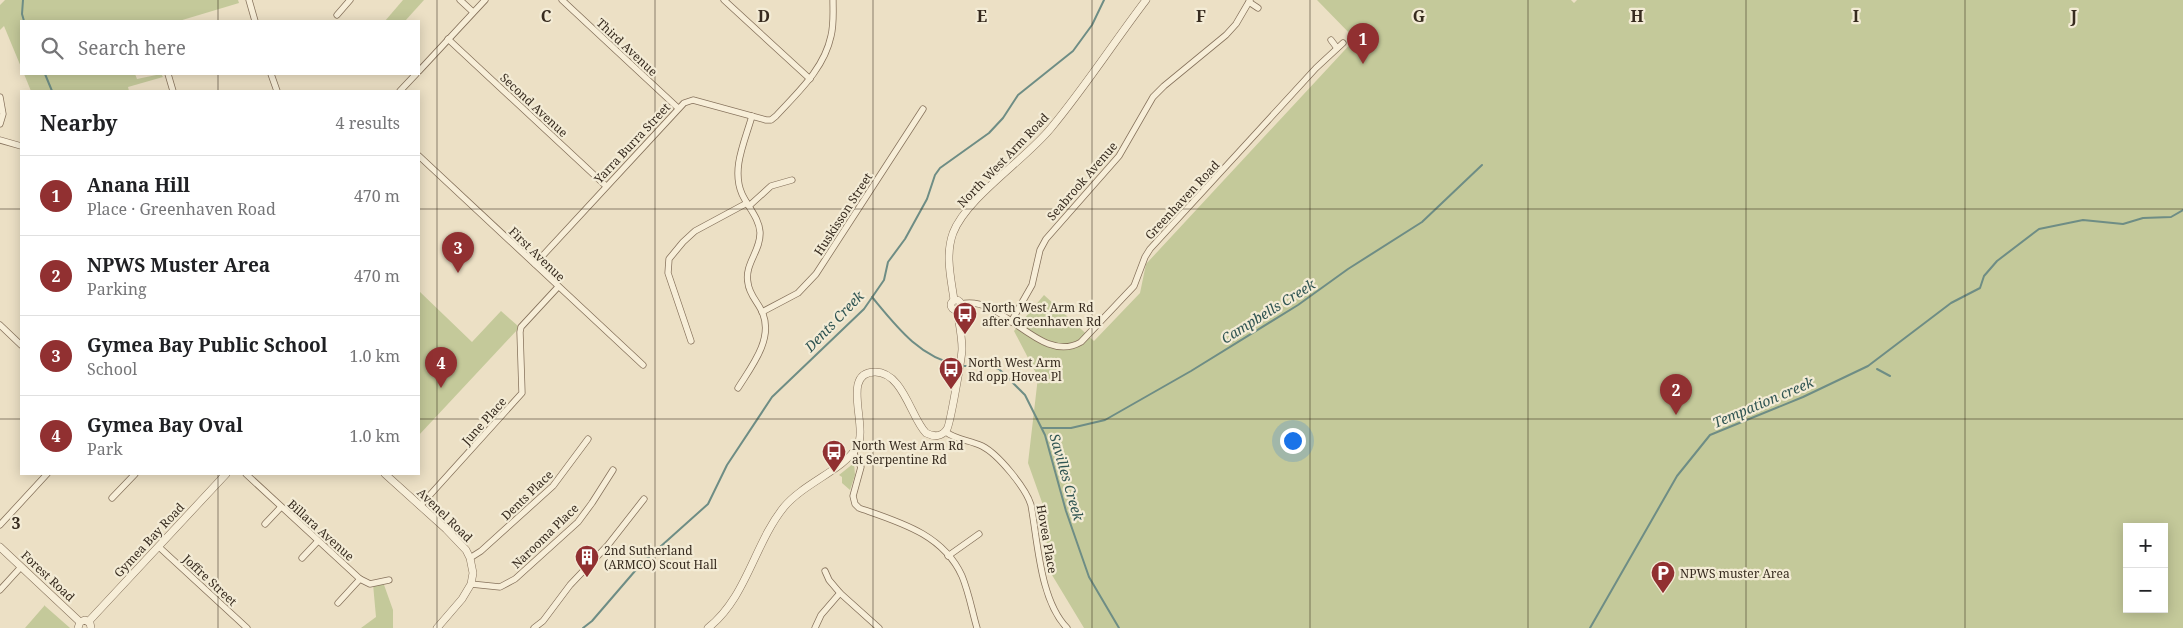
<!DOCTYPE html>
<meta charset="utf-8">
<style>
:root{--surface:#fff;--page:#f6f6f6;--text:#202124;--muted:#757577;--line:#e0e0e0;--accent:#913031}
body{margin:0;font-family:"Noto Serif",serif;background:var(--page);color:var(--text)}
.controls{position:absolute;right:15px;bottom:15px;display:grid;overflow:hidden;border-radius:0px;box-shadow:0 2px 12px #0003}
.controls button{width:45px;height:45px;display:grid;place-items:center;padding:0;border:0;border-bottom:1px solid var(--line);background:var(--surface);color:var(--text);font:25px sans-serif}
.you{position:absolute;left:1292px;top:440px;width:18px;height:18px;margin:-12px;border:4px solid #fff;border-radius:50%;background:#1a73e8;box-shadow:0 0 0 8px #1a73e833}
.badge{display:grid;place-items:center;width:32px;height:32px;border-radius:50%;background:var(--accent);color:#fff;font-size:16px;font-weight:700}
.pin{position:absolute;translate:-50% -41px;filter:drop-shadow(0 1px 2px #0008)}
.pin::after{content:'';position:absolute;top:26px;width:18px;height:15px;background:inherit;clip-path:polygon(0 0,100% 0,50% 100%)}
.list{margin:0;padding:0;list-style:none}
h2{display:flex;justify-content:space-between;align-items:center;height:65px;margin:0;padding:0 20px;font-size:21px}
h2 small{font-size:16px;font-weight:400;color:var(--muted)}
.list li{display:grid;grid-template-columns:32px 1fr auto;gap:15px;align-items:center;box-sizing:border-box;height:80px;padding:0 20px;border-top:1px solid var(--line)}
.list b{display:block;font-size:19px;white-space:nowrap}
.list p{margin:0;font-size:16px;white-space:nowrap;color:var(--muted)}
.list em{font-size:16px;font-style:normal;color:var(--muted)}
.icon{flex:none;width:28px;height:28px;fill:none;stroke:currentColor;stroke-width:2;stroke-linecap:round;stroke-linejoin:round}
.map{position:relative;flex:none;width:2183px;height:628px;overflow:hidden}
.search{position:absolute;background:var(--surface);box-shadow:0 2px 12px #0003;left:20px;top:20px;width:400px;height:55px;display:flex;align-items:center;gap:12px;box-sizing:border-box;padding:0 18px;border-radius:0px;color:var(--muted);font-size:19px}
.panel{position:absolute;background:var(--surface);box-shadow:0 2px 12px #0003;left:20px;top:90px;width:400px;height:385px;border-radius:0px}
.map>svg:first-child{display:block}
.green{fill:#c4c99a;fill-rule:evenodd}
.lines{fill:none;stroke-linecap:round;stroke-linejoin:round}
.stream{stroke:#6e8d85;stroke-width:2}
.minor-casing{stroke:#86725c;stroke-width:7}
.tertiary-casing{stroke:#86725c;stroke-width:8}
.minor{stroke:#f7eed8;stroke-width:5.5}
.tertiary{stroke:#f7eed8;stroke-width:7}
.grid{fill:none;stroke:#372b1f;stroke-width:1;stroke-opacity:0.55}
.labels{text-anchor:middle;dominant-baseline:central;stroke-width:4.5;stroke-linejoin:round;paint-order:stroke}
.street-label{font-size:12px;fill:#372b1f;stroke:#f3ebd5}
.poi-label{font-size:12px;fill:#372b1f;stroke:#f3ebd5;text-anchor:start}
.water-label{font-size:14px;font-style:italic;fill:#305553;stroke:#f3ebd5}
.grid-label{font-size:16px;text-anchor:middle;font-weight:bold;fill:#372b1f;stroke:#f3ebd5;stroke-width:4.5;stroke-linejoin:round;paint-order:stroke}
</style>
<div class="map">
<svg width="2183" height="628" viewBox="0 0 2183 628">
<rect width="100%" height="100%" fill="#ece0c5"/>
<g class="green">
<polygon points="5,0 238,0 239,3 179,21 21,21 21,67 4,26 0,30 0,5"/>
<polygon points="403,0 424,0 405,21 385,21"/>
<path d="M1317,0H1571L1574,3L1577,0H2183V628H1084L1049,570L1044,508L1028,463L1038,377L1014,331L1044,295L1094,341L1140,293L1146,264L1355,39ZM2127,527H2164V609H2127Z"/>
<polygon points="24,74 135,74 137,79 161,74 163,77 128,87 129,91 31,91"/>
<polygon points="419,291 472,342 501,311 518,326 517,330 419,435"/>
<polygon points="854,463 855,475 850,490 842,483 842,477 839,475"/>
<polygon points="383,582 393,610 393,628 361,628 376,617 373,584"/>
<polygon points="45,605 45,606 70,628 25,628"/>
</g>
<g class="lines">
<g class="stream">
<polyline points="23,0 22,14 24,21"/>
<polyline points="45,74 52,91"/>
<path d="M872,297C896,326 919,357 958,365"/>
<polyline points="963,366 990,366 999,369 1025,395 1045,435 1066,511 1089,577 1119,628"/>
<polyline points="1877,369 1890,376"/>
<polyline points="1042,428 1071,428 1105,420 1191,371 1298,305 1348,269 1422,222 1482,165"/>
<polyline points="583,628 592,621 641,564 708,504 727,465 772,397 864,309 884,280 888,262 905,239 927,199 935,175 940,168 989,133 1003,118 1018,95 1073,51 1092,25 1104,0"/>
<polyline points="1590,628 1677,476 1710,435 1803,397 1868,366 1951,303 1980,288 1984,276 1997,261 2039,229 2083,220 2123,224 2143,218 2171,217 2183,210"/>
</g>
<defs>
<g id="minor">
<polyline points="249,0 255,21"/>
<polyline points="460,0 473,12"/>
<polyline points="562,0 678,108"/>
<polyline points="724,0 810,79"/>
<polyline points="1249,2 1258,8"/>
<polyline points="337,15 350,0"/>
<polyline points="448,39 606,186"/>
<polyline points="1331,40 1337,48"/>
<polyline points="419,71 485,0"/>
<polyline points="168,74 173,91"/>
<polyline points="271,74 277,91"/>
<polyline points="400,91 416,74"/>
<polyline points="0,97 3,114 0,124"/>
<polyline points="0,140 21,146"/>
<polyline points="419,156 643,365"/>
<polyline points="749,206 771,186 792,180"/>
<path d="M535,264L684,103L693,100L766,120H771L776,116C798,92 824,69 831,36C834,24 833,12 833,0"/>
<path d="M961,304C1002,293 1040,366 1081,342L1134,286L1145,257L1150,249L1316,68L1343,43"/>
<polyline points="762,312 798,293 816,274 923,109"/>
<polyline points="1011,322 1032,285 1040,250 1046,239 1119,156 1153,97 1164,86 1226,35 1236,24 1250,0"/>
<polyline points="0,325 21,345"/>
<polyline points="691,341 668,273 669,259 683,242 695,231 747,203"/>
<path d="M738,388C751,367 773,340 763,314C759,303 749,295 748,283C744,264 761,251 760,232C759,218 748,207 742,194C731,169 745,141 752,116"/>
<path d="M946,432C956,440 970,440 982,446C998,454 1026,488 1031,505C1038,543 1040,600 1067,628"/>
<path d="M853,452L861,467L853,496L855,504L859,508C899,522 943,534 962,576C969,593 972,611 977,628"/>
<polyline points="246,474 360,579 370,584 389,580"/>
<polyline points="112,498 135,474"/>
<polyline points="420,506 522,393 520,332 521,327 558,287"/>
<polyline points="265,524 281,507"/>
<polyline points="0,525 47,474"/>
<polyline points="159,547 247,628"/>
<polyline points="948,556 979,534"/>
<polyline points="302,558 318,541"/>
<polyline points="470,558 481,551 553,486 588,439"/>
<polyline points="471,584 500,587 515,579 578,522 592,503 613,470"/>
<polyline points="0,590 21,567"/>
<polyline points="840,593 879,628"/>
<polyline points="338,603 360,579"/>
<polyline points="534,628 543,621 570,585 608,545 644,499"/>
<polyline points="815,628 821,615 840,593 829,580 825,571"/>
</g>
<g id="tertiary">
<path d="M954,300C951,278 945,255 953,233C967,197 1025,160 1051,128C1085,87 1114,42 1146,0"/>
<circle cx="956" cy="305" r="5"/>
<polyline points="385,474 446,529 466,550 470,558 473,573 471,584 462,599 437,628"/>
<polyline points="0,547 80,622"/>
<polyline points="89,621 226,474"/>
<polyline points="78,628 80,622 85,620 90,623 91,628"/>
<path d="M708,628C747,597 754,544 784,507C804,483 843,470 857,447C869,427 840,372 875,372C903,372 911,418 926,433C934,437 942,437 947,429C950,425 962,356 962,349C962,336 959,323 957,310"/>
</g>
</defs>
<use href="#minor" class="minor-casing"/>
<use href="#tertiary" class="tertiary-casing"/>
<use href="#minor" class="minor"/>
<use href="#tertiary" class="tertiary"/>
</g>
<path class="grid" d="M218,0V21M437,0V628M655,0V628M873,0V628M1092,0V628M1310,0V628M1528,0V628M1746,0V628M1965,0V628M218,74V91M0,209H21M419,209H2183M0,419H21M419,419H2183M218,474V628"/>
<defs>
<symbol id="bus-pin" viewBox="-11 -11 22 30"><path d="M0 17L-7.5 6A9.5 9.5 0 1 1 7.5 6Z" fill="#913031" stroke="#f3ebd5"/><path d="M-5-6H5V4H4V6H2V4H-2V6H-4V4H-5ZM-3.5-4V0h7V-4ZM-3.5 1.2v1.5H-2V1.2ZM2 1.2v1.5H3.5V1.2Z" fill="#fff"/></symbol>
<symbol id="building-pin" viewBox="-11 -11 22 30"><path d="M0 17L-7.5 6A9.5 9.5 0 1 1 7.5 6Z" fill="#913031" stroke="#f3ebd5"/><path d="M-4-6H4V6H1V3H-1V6H-4ZM-2.5-4.3h1.7v1.8h-1.7ZM.8-4.3h1.7v1.8H.8ZM-2.5-1h1.7V.8h-1.7ZM.8-1h1.7V.8H.8Z" fill="#fff"/></symbol>
<symbol id="parking-pin" viewBox="-11 -11 22 30"><path d="M0 17L-7.5 6A9.5 9.5 0 1 1 7.5 6Z" fill="#913031" stroke="#f3ebd5"/><path d="M-3.5-5.5H1a3.5 3.5 0 0 1 0 7H-1V5.5H-3.5ZM-1-3.4V-.6H.8a1.4 1.4 0 0 0 0-2.8Z" fill="#fff"/></symbol>
</defs>
<g fill-rule="evenodd">
<use href="#bus-pin" x="951" y="300" width="28" height="38"/>
<use href="#bus-pin" x="937" y="355" width="28" height="38"/>
<use href="#bus-pin" x="820" y="438" width="28" height="38"/>
<use href="#building-pin" x="573" y="543" width="28" height="38"/>
<use href="#parking-pin" x="1649" y="559" width="28" height="38"/>
</g>
<g class="labels">
<g class="street-label">
<text transform="translate(627 47) rotate(43)">Third Avenue</text>
<text transform="translate(534 105) rotate(43)">Second Avenue</text>
<text transform="translate(632 143) rotate(-47)">Yarra Burra Street</text>
<text transform="translate(1003 160) rotate(-46)">North West Arm Road</text>
<text transform="translate(1082 181) rotate(-49)">Seabrook Avenue</text>
<text transform="translate(1182 200) rotate(-47)">Greenhaven Road</text>
<text transform="translate(843 214) rotate(-57)">Huskisson Street</text>
<text transform="translate(537 254) rotate(44)">First Avenue</text>
<text transform="translate(484 421) rotate(-48)">June Place</text>
<text transform="translate(527 495) rotate(-44)">Dents Place</text>
<text transform="translate(445 515) rotate(44)">Avenel Road</text>
<text transform="translate(321 530) rotate(42)">Billara Avenue</text>
<text transform="translate(545 536) rotate(-44)">Narooma Place</text>
<text transform="translate(1047 539) rotate(80)">Hovea Place</text>
<text transform="translate(149 540) rotate(-47)">Gymea Bay Road</text>
<text transform="translate(48 576) rotate(43)">Forest Road</text>
<text transform="translate(210 580) rotate(43)">Joffre Street</text>
</g>
<g class="poi-label">
<text x="982" y="307">North West Arm Rd<tspan x="982" dy="14">after Greenhaven Rd</tspan></text>
<text x="968" y="362">North West Arm<tspan x="968" dy="14">Rd opp Hovea Pl</tspan></text>
<text x="852" y="445">North West Arm Rd<tspan x="852" dy="14">at Serpentine Rd</tspan></text>
<text x="604" y="550">2nd Sutherland<tspan x="604" dy="14">(ARMCO) Scout Hall</tspan></text>
<text x="1680" y="573">NPWS muster Area</text>
</g>
<g class="water-label">
<text transform="translate(1268 311) rotate(-32)">Campbells Creek</text>
<text transform="translate(834 321) rotate(-46)">Dents Creek</text>
<text transform="translate(1763 402) rotate(-23)">Tempation creek</text>
<text transform="translate(1067 477) rotate(74)">Savilles Creek</text>
</g>
</g>
<g class="grid-label">
<text x="546" y="22">C</text>
<text x="764" y="22">D</text>
<text x="982" y="22">E</text>
<text x="1201" y="22">F</text>
<text x="1419" y="22">G</text>
<text x="1637" y="22">H</text>
<text x="1856" y="22">I</text>
<text x="2074" y="22">J</text>
<text x="16" y="529">3</text>
</g>
</svg>
<div class="controls">
<button>+</button>
<button>−</button>
</div>
<div class="you"></div>
<div class="pin badge" style="left:1363px;top:64px">1</div>
<div class="pin badge" style="left:1676px;top:415px">2</div>
<div class="pin badge" style="left:458px;top:273px">3</div>
<div class="pin badge" style="left:441px;top:388px">4</div>
<div class="search"><svg class="icon" aria-label="search" viewBox="0 0 24 24"><circle cx="10" cy="10" r="6"/><path d="M15 15l6 6"/></svg>Search here</div>
<section class="panel">
<h2>Nearby<small>4 results</small></h2>
<ul class="list">
<li><span class="badge">1</span><div><b>Anana Hill</b><p>Place · Greenhaven Road</p></div><em>470 m</em></li>
<li><span class="badge">2</span><div><b>NPWS Muster Area</b><p>Parking</p></div><em>470 m</em></li>
<li><span class="badge">3</span><div><b>Gymea Bay Public School</b><p>School</p></div><em>1.0 km</em></li>
<li><span class="badge">4</span><div><b>Gymea Bay Oval</b><p>Park</p></div><em>1.0 km</em></li>
</ul>
</section>
</div>
